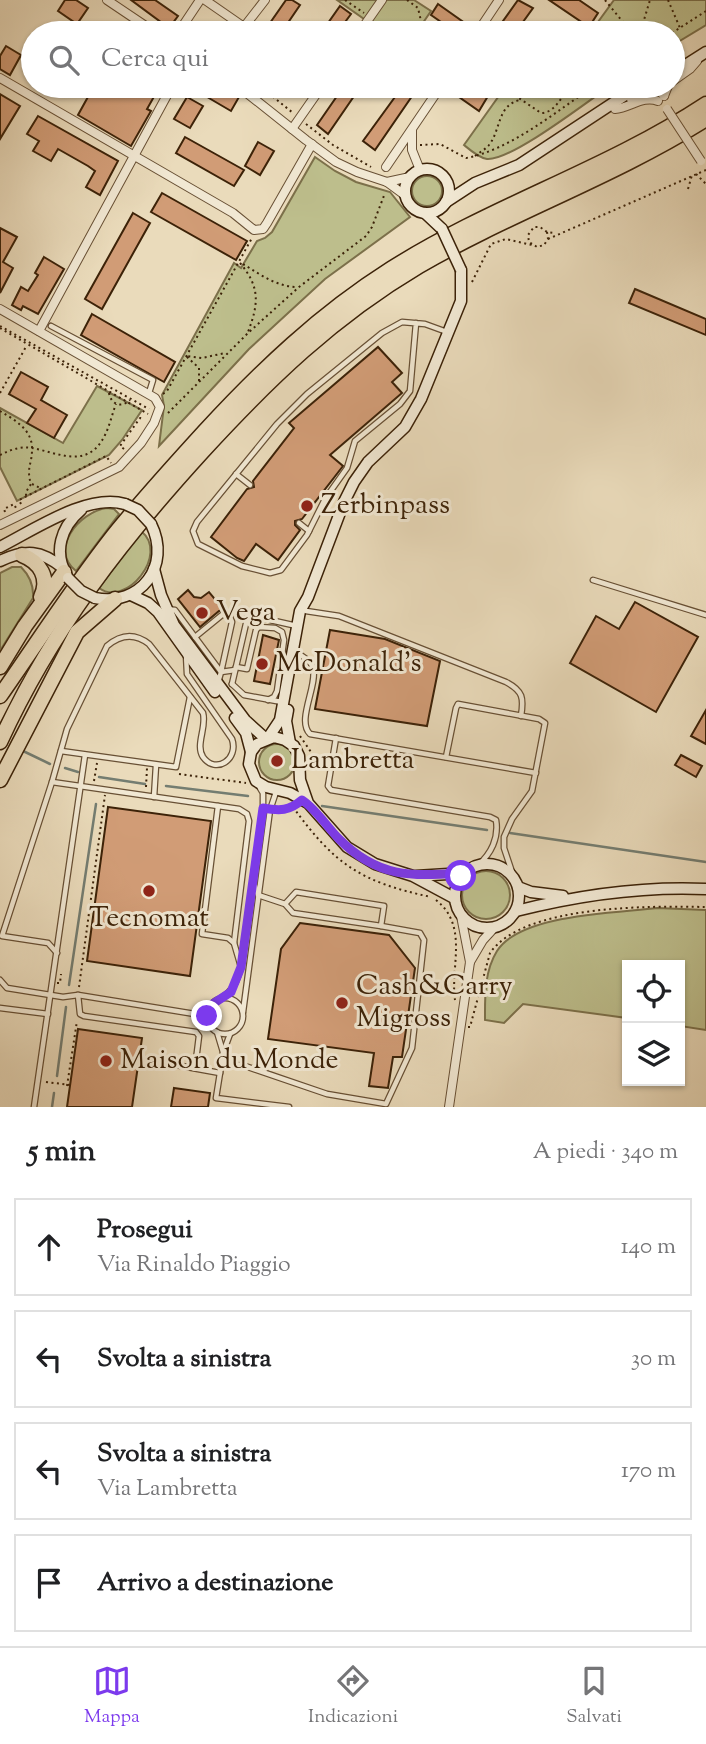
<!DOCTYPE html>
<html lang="it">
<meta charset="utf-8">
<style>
:root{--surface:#fff;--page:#f6f6f6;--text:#202124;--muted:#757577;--line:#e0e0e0;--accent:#7c3aed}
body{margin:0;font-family:"Sorts Mill Goudy",serif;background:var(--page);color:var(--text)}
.controls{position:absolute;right:21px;bottom:21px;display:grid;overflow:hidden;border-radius:0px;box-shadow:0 2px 5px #0004}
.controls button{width:63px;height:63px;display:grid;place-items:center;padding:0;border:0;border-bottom:2px solid var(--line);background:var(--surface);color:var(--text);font:35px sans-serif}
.stop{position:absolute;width:21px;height:21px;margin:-16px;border:5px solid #7c3aed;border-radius:50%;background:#fff}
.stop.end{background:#7c3aed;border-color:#fff;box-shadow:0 2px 7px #0008}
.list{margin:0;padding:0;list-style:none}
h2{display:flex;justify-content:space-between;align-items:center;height:91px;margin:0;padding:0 28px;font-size:30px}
h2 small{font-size:23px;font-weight:400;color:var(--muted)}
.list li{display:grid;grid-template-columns:46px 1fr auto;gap:21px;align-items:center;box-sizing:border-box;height:98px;margin:0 14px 14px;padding:0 14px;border:2px solid var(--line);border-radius:0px}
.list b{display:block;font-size:26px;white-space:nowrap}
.list p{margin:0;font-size:23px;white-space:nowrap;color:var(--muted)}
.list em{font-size:23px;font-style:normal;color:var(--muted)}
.icon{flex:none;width:38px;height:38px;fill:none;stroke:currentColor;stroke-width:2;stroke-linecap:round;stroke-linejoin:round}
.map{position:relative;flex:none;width:706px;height:1107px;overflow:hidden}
.search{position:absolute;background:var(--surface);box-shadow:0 2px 5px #0004;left:21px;right:21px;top:21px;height:77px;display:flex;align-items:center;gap:18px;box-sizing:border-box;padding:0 24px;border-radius:38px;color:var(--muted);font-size:26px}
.sheet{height:539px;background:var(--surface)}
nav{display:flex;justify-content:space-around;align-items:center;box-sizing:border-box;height:98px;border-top:2px solid var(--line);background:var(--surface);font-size:19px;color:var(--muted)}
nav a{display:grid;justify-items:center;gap:4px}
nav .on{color:var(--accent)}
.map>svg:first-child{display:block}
.green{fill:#bdbe8c;stroke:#7c704a;stroke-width:2}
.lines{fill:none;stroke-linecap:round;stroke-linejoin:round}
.stream{stroke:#747d71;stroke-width:2.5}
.building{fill:#d19c76;stroke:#3c2208;stroke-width:2}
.lane-casing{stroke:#685035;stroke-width:7}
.street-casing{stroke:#685035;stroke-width:10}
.secondary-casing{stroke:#3c2208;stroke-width:13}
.highway-casing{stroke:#3c2208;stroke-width:17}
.path{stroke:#3c2208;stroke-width:2;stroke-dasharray:2 3.5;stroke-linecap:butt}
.lane{stroke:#f1e8d3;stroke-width:4.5}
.street{stroke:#f1e8d3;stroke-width:8}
.secondary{stroke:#f1e8d3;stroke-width:10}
.highway{stroke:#eadbbb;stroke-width:14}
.street-bridge-casing{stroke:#685035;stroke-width:10;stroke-linecap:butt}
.secondary-bridge-casing{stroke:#3c2208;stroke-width:13;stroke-linecap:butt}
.street-bridge{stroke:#f1e8d3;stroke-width:8}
.secondary-bridge{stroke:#f1e8d3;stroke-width:10}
.route{stroke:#7c3aed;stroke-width:9}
.poi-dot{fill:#8f2418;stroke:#f1e8d3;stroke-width:2.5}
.labels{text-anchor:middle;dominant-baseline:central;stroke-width:6;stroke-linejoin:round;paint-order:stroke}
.poi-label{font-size:28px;fill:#3c2208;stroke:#f1e8d3;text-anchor:start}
</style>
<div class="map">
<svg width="706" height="1107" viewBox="0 0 706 1107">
<rect width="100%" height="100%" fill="#eadbbb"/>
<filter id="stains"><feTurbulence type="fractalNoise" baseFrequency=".00286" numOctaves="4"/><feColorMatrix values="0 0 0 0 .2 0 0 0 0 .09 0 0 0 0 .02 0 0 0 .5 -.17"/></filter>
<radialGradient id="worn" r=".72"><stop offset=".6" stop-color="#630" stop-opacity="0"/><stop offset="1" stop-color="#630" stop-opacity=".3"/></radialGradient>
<g class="green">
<polygon points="337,0 414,0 431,11 416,33 384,33"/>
<polygon points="614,0 706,0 706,25 673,45 673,33 590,33"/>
<path d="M506,86H610C588,101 511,161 487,159C479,158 470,150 464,145Z"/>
<polygon points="315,157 335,171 356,182 390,192 410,217 325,279 249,349 159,446 164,406 162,395 234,263 241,268 257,241 265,238 272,232"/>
<circle cx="427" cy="191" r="15"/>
<polygon points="97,386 142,410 122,440 109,455 17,501 0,467 0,408 63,443"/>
<path d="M107,508L114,509L119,514L76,571C49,550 78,512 107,508Z"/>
<path d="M141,531C170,554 126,608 99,588Z"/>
<path d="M12,567H21C30,576 34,585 33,598L0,651V573Z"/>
<circle cx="277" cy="762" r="18"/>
<circle cx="486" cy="895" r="24"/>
<path d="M657,908L706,910V1030L680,1026V965H627V1018L523,1004L504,1023L485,1020C485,997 484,972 497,951C520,914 616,913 657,908Z"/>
</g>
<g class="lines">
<g class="stream">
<polyline points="21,750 50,764"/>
<polyline points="65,768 78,772"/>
<polyline points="99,777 145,784"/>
<polyline points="166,786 248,796"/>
<polyline points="322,806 487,830"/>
<polyline points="510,833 706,862"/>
<polyline points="69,985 96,804"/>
<polyline points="57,1076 66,1007"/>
<polyline points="52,1107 54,1093"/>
</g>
</g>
<g class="building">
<polygon points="65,0 76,0 88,8 77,24 58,11"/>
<polygon points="131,0 155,0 178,16 169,28"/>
<polygon points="286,0 292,0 300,5 281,33 263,33"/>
<polygon points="518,0 533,8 515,33 506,33 498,28"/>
<polygon points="549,0 579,0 598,13 589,27"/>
<polygon points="438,4 469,26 463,33 457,33 431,15"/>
<polygon points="340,6 351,14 337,33 321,33"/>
<polygon points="6,46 21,55 10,75 0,69 0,56"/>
<polygon points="94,86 160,86 147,109 151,111 131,146 78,115"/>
<polygon points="207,86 219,86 239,97 231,111 202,94"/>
<polygon points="344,86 361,86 328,134 317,125"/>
<polygon points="403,86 419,86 375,150 363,141"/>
<polygon points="452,86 473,86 488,96 479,111 449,90"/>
<polygon points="0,94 20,106 0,139"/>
<polygon points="187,97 203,106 190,128 174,119"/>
<polygon points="38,116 118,161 100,195 86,187 95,171 88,166 58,149 51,161 33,151 39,141 27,134"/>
<polygon points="185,137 244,170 234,186 176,153"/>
<polygon points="258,142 274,151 260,175 245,166"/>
<polygon points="162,193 247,241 236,260 151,212"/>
<polygon points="133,213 150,223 102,309 85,299"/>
<polygon points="0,228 17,237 3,262 13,268 0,293"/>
<polygon points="44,257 64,269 38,314 23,306 21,310 12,305 21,287 28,291 38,275 35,273"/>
<polygon points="635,289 706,319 706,335 629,303"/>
<polygon points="92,314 175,362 164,382 81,335"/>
<polygon points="378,347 402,373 392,382 402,393 330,455 343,466 302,519 295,521 295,525 300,530 278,560 256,544 244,561 237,558 211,537 247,489 254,487 253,481 294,428 289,423"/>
<polygon points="21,372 48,387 41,400 67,415 54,438 27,423 36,409 9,394"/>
<polygon points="188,590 194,597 201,598 209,592 224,610 219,611 200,627 178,599"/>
<polygon points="635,602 698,637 656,712 570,663 596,616 619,629"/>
<polygon points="330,630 385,639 440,661 427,726 315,709"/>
<polygon points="263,635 279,640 270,684 254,681"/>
<polygon points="706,710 706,744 691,736"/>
<polygon points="681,755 702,766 696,777 675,765"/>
<polygon points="108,807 211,821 190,976 87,961"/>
<polygon points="300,923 389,935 415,968 402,1057 393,1057 388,1088 369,1086 374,1053 268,1039 281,949"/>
<polygon points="78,1029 142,1038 132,1107 67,1107"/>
<polygon points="174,1088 210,1093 208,1107 171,1107"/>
</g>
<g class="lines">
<defs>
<g id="lane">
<polyline points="416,323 410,391 400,404 355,441 347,468 325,499 307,535 281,570 270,573 242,566 198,544 193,531 197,522 277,424 307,394 382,333 402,322 425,324 447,332"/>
<polyline points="51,326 153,380 149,393"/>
<polyline points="236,474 250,485"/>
<polyline points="299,523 309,531"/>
<polyline points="593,580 706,615"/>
<polyline points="167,609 175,610 221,672 218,683"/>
<path d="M306,611L339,616L506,682C523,691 524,698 521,716"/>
<polyline points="195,637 222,615 229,615 232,622 221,672 235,670"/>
<path d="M297,652C303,658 311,660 313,668C318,685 296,721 310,734L536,773"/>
<polyline points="236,667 247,669 256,630 259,627 275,628 282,632 284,640 277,691 274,697 268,700"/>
<polyline points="232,684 248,615 297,626"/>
<polyline points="232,684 244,695 282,702"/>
<path d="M336,738L328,786L331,790L490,817L496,820C499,838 491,854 478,865"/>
<polyline points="61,751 176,767 190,697"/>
<polyline points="446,757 456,708 458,704 539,719 545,723 532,791 512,819 504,837 504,848 514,878"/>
<polyline points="52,782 239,809 247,814 249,821 234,943 241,967"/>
<polyline points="154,797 156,765"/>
<polyline points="218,806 202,934 228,938 234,943"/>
<polyline points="253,880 258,895 285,904 296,892 384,906 381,926 293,913 285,904"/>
<path d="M57,953L48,943L2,936L52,782L67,729L107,646C121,634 135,633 149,644L203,713C207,727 195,745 203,757C216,775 239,759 232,739L187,674L186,655"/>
<polyline points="0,980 7,988 63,997 78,995 207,1016"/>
<polyline points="78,995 80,1014 84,1016 196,1032 199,1036 195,1068"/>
<circle cx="225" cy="1016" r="18"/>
<path d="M221,998C234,990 237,981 241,967L263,808V793L260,788"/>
<polyline points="0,1008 48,1014"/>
<polyline points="243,1012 270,810 276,792"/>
<polyline points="217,1032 223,1052"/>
<polyline points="222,1063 245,1066 327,1094 386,1104 412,1048 424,940 420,933 381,926"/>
<polyline points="176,1065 220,1073 223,1053 230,1034"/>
<polyline points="220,1073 216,1098 289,1107"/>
<polyline points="34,1107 85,755"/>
</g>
<g id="street">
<polyline points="107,0 156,33"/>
<polyline points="205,0 244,27 265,0"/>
<polyline points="420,30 425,33"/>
<polyline points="178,33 200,0"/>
<polyline points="359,33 382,0"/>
<polyline points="477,33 499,0"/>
<polyline points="0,78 233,213 254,230 263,229 267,223 312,144"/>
<polyline points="673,81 690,69 697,61"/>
<polyline points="238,86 306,140 336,162 357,172 387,182 406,196"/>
<polyline points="650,86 659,90 664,96"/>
<polyline points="664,96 668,86"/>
<path d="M615,109C630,108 643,95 658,101"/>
<polyline points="292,129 322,86"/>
<polyline points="412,130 412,150 420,170"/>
<polyline points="386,167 441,86"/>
<polyline points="387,182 410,177"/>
<polyline points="0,309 155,398 160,407 154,423 141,443 119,467 0,525"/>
<polyline points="39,331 172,86"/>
<polyline points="470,962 483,940 494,928"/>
<polyline points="449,1107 470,962 461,916"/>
</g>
<g id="secondary">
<polyline points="673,73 706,52"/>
<polyline points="632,99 653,86"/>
<circle cx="427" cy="191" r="22"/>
<polyline points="446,202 475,183 519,165 639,86"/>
<polyline points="425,213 442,229"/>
<path d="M0,547C34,530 87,493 125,504"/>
<path d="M0,561C26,549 41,550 63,568"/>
<polyline points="154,569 161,595 174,625 245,720 266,739"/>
<path d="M67,576C53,552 61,527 81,510"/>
<polyline points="131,595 148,603 158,612 215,692"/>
<path d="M95,598C140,607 172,566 151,524"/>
<polyline points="288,710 286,721 290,743"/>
<polyline points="235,718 246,733 251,752"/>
<polyline points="268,738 280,720 300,611 308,597 344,502 354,482 368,462 405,427 421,399 461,301 461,270"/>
<polyline points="308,803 290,793 266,787 256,781 249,764 251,752 257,744 274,737 285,740 294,746 299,756 300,780 308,803 347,847 375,864 413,876 454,898"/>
<circle cx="487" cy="896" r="32"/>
<polyline points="416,876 464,873"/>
<polyline points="518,887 531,892 563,896"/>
<path d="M516,911C579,895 641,886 706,889"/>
</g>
<g id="highway">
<path d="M22,555C40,562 50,578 41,597"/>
<polyline points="0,667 25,626 64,572"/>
<path d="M0,696C37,643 73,587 113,536C142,500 173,466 204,432C261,370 320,314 391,269C492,205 606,170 706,104"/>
<path d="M0,742C52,629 120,542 202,452C269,379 333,317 419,266C512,212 614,177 706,119"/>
<polyline points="0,780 77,632 115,599"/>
</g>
</defs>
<use href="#lane" class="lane-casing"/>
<use href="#street" class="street-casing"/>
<use href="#secondary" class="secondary-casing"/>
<use href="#highway" class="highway-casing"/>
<g class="path">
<polyline points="345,0 364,13"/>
<polyline points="407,0 418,8 421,21"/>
<polyline points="605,0 632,33"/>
<polyline points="668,0 680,28"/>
<polyline points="377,22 393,33"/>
<polyline points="636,33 644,20 650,0"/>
<polyline points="672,33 706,11"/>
<polyline points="260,86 293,113"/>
<path d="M501,86L541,113C555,113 562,96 570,86"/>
<polyline points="306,124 333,145 371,167"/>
<path d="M420,145L440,144L466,158C510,150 557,111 594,86"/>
<path d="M475,156C480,152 486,149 489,145C501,130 497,105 520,100"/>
<polyline points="696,174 706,184"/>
<polyline points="688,189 692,175"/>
<polyline points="547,232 548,239 544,245 537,247 529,242 528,235 534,227 540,227 547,232 555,233"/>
<polyline points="548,239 706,170"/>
<path d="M240,263C260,287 259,303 248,332"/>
<path d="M243,264C261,275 277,287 298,287"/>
<polyline points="472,282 491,244 506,239 532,245"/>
<polyline points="0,326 149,409"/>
<polyline points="0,328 148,414"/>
<polyline points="199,381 199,368 186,356 202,358 225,353"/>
<polyline points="0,393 27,345"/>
<path d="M109,393C111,405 122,408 130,400"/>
<polyline points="163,394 167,391 252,238"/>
<path d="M0,411C15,420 33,430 32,450C32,464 26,468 31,484L26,492V497"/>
<polyline points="168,413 248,333 299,287 366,236 372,227 385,193"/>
<polyline points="124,449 120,446 140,418 144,420"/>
<path d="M0,455C10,450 20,446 32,448C59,453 88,470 105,435C110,425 112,414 116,404"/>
<polyline points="32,484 42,489"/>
<polyline points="21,504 19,500 106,456 111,463"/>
<polyline points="5,512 4,509 14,504 16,508"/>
<polyline points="300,736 311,752 310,769"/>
<polyline points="179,774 246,783"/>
<polyline points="94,781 97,763"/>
<polyline points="146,787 147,768"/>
<path d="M293,807C335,865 361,882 431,897"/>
<polyline points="277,811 292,807"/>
<path d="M436,900C469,926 450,967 455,1000"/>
<polyline points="57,983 60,983 61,974"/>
<polyline points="79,987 105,795"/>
<path d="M468,1027H470L490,953C524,904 652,906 706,907"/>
<polyline points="46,1082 70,1085"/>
<polyline points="67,1086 77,1021"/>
</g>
<use href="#lane" class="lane"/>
<use href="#street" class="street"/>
<use href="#secondary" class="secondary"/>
<use href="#highway" class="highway"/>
<defs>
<polyline id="street-bridge" points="667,109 701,161"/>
<g id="secondary-bridge">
<polyline points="442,229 461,270"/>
<polyline points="125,504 138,510 151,524"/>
<polyline points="68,578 81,591 95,598"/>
</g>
</defs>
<use href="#street-bridge" class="street-bridge-casing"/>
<use href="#secondary-bridge" class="secondary-bridge-casing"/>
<use href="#street-bridge" class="street-bridge"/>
<use href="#secondary-bridge" class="secondary-bridge"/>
</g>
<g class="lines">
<path class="route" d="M207,1016L211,1005L231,992L241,967L263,808C280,811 289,811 302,800C316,809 327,827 339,839C379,879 412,876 464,873L461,876"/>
</g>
<g class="poi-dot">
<circle cx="307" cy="506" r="7"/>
<circle cx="202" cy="613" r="7"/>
<circle cx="262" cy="664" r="7"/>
<circle cx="277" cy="761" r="7"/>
<circle cx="149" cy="891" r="7"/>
<circle cx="342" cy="1003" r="7"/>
<circle cx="106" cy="1061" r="7"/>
</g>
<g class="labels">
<g class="poi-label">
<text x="321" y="506">Zerbinpass</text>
<text x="216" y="613">Vega</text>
<text x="276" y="664">McDonald's</text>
<text x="291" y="761">Lambretta</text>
<text x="149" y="919" text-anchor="middle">Tecnomat</text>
<text x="356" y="987">Cash&amp;Carry<tspan x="356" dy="32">Migross</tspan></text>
<text x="120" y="1061">Maison du Monde</text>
</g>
</g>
<rect width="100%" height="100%" filter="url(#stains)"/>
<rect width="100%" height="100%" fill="url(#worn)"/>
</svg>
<div class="controls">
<button><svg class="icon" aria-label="locate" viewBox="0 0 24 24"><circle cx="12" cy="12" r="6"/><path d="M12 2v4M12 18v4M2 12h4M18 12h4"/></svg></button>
<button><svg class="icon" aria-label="layers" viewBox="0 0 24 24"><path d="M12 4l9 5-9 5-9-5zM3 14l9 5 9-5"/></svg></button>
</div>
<div class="stop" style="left:461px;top:876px"></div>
<div class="stop end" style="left:207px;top:1016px"></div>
<div class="search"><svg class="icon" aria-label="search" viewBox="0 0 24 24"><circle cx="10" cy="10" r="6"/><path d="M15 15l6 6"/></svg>Cerca qui</div>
</div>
<section class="sheet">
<h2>5 min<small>A piedi · 340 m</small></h2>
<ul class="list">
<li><svg class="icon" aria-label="ahead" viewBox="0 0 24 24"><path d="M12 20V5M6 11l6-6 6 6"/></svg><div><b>Prosegui</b><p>Via Rinaldo Piaggio</p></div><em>140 m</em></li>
<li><svg class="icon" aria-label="left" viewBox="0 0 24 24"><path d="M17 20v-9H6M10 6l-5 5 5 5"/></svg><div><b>Svolta a sinistra</b></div><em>30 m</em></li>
<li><svg class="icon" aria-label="left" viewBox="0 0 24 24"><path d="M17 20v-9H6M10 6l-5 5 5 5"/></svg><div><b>Svolta a sinistra</b><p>Via Lambretta</p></div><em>170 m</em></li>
<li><svg class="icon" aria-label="arrive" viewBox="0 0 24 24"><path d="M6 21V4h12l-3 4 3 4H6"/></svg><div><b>Arrivo a destinazione</b></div></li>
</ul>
</section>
<nav>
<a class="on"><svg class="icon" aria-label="map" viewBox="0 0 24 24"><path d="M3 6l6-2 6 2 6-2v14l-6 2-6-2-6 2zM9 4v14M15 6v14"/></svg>Mappa</a>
<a><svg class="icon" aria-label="directions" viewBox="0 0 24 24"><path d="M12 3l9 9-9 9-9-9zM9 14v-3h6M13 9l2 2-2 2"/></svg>Indicazioni</a>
<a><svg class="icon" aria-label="saved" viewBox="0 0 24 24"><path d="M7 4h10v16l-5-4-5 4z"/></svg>Salvati</a>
</nav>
